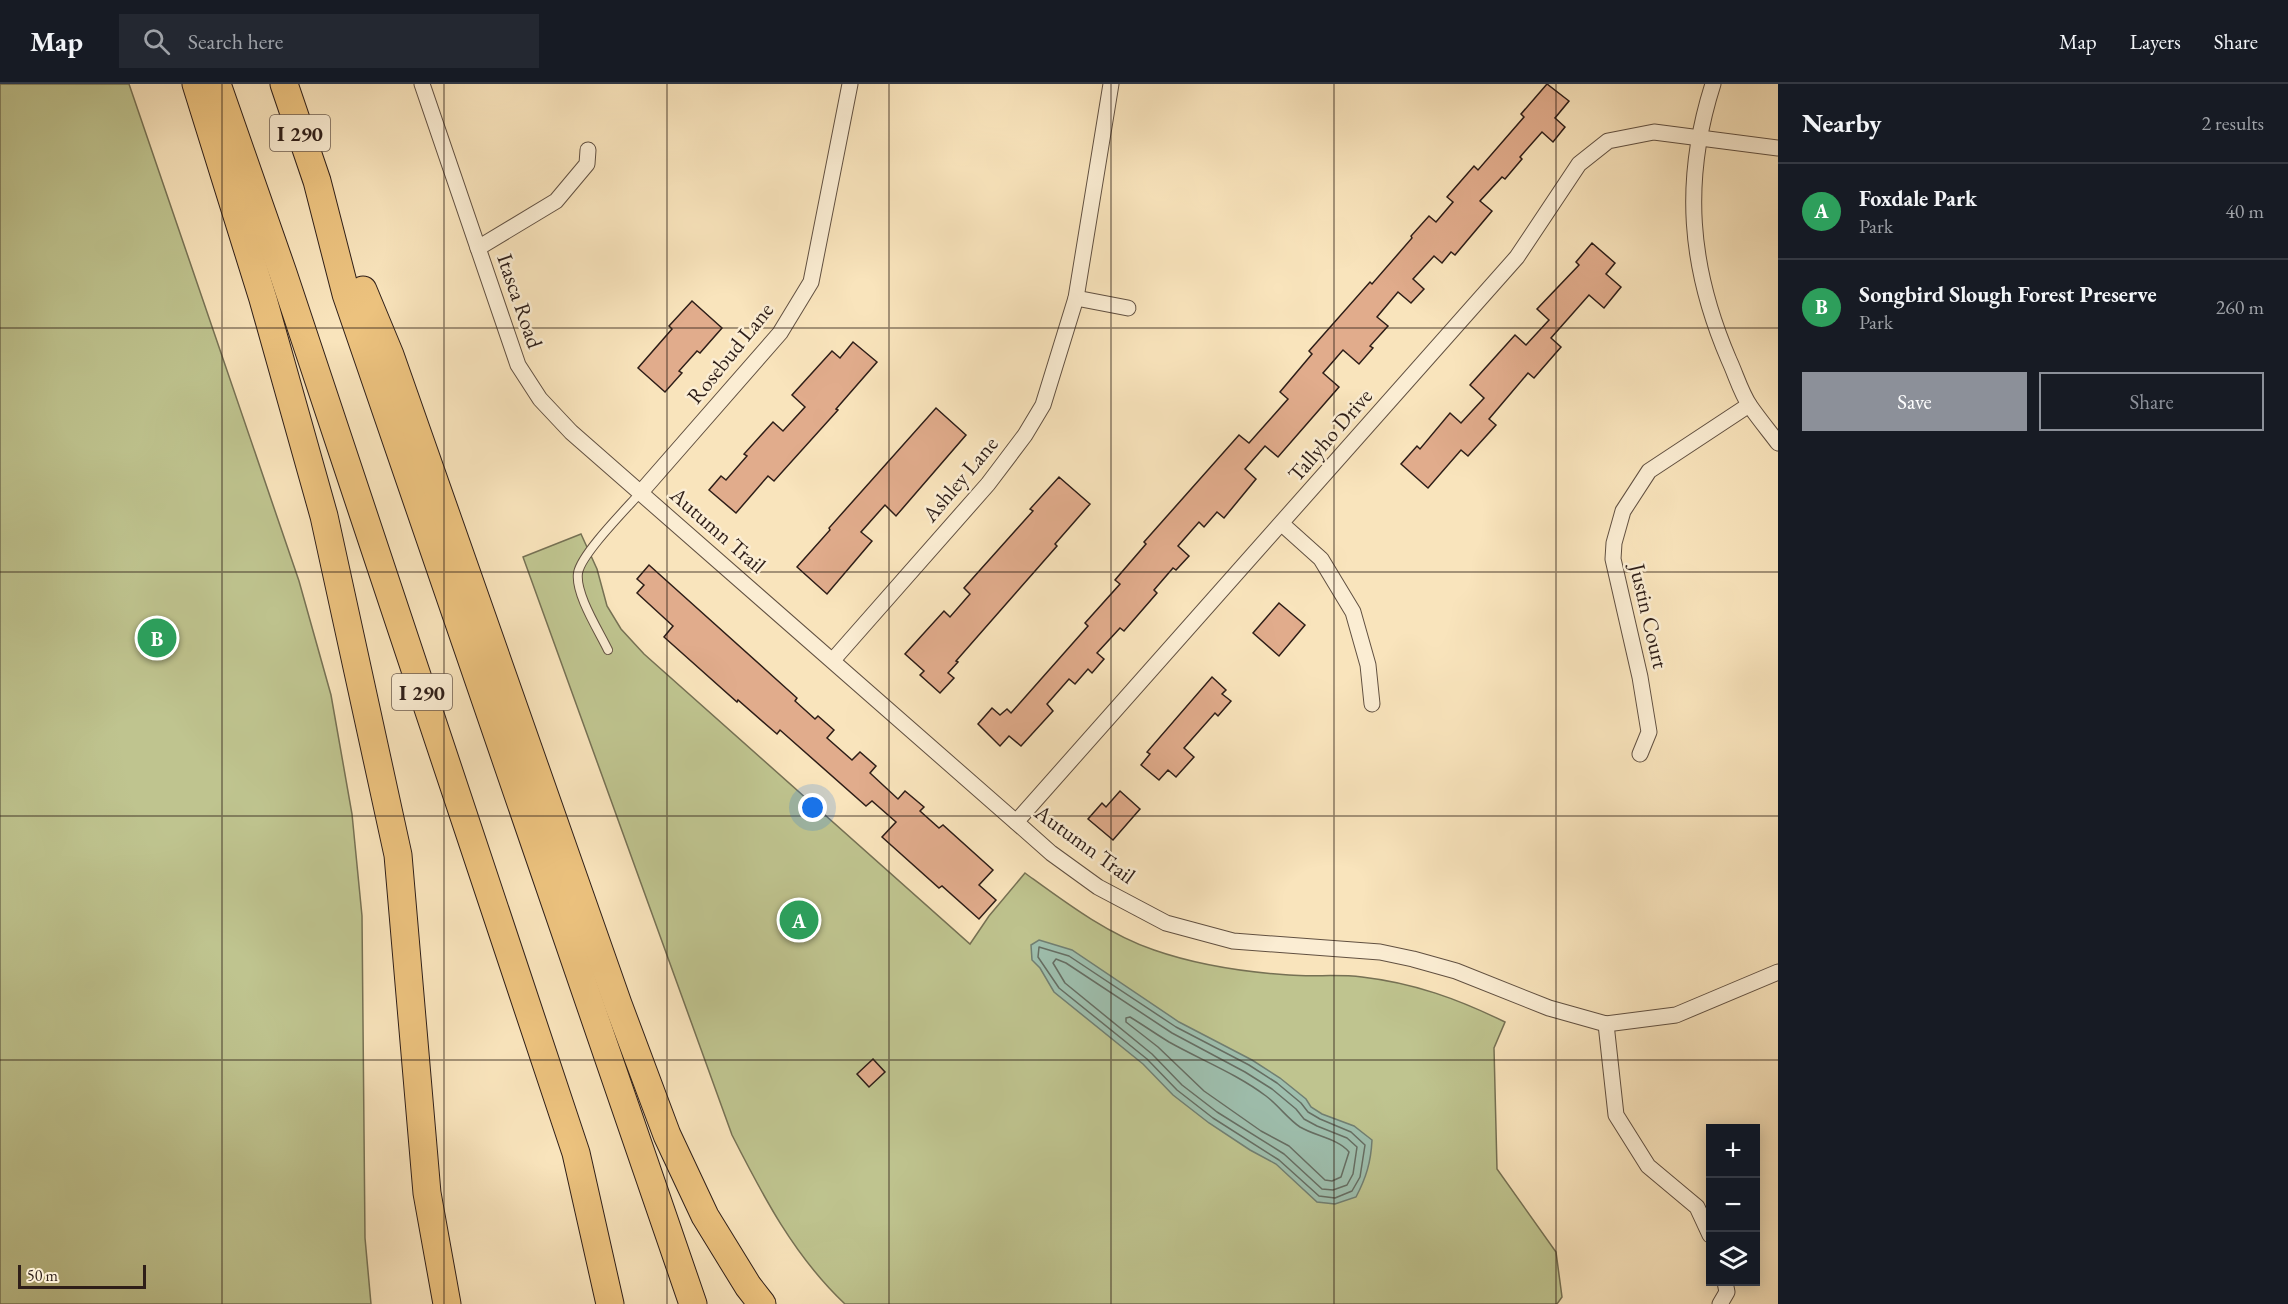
<!DOCTYPE html>
<meta charset="utf-8">
<style>
:root{--surface:#171b24;--page:#242831;--text:#f1f3f6;--muted:#9ea1a6;--line:#363941;--accent:#8c9099}
body{margin:0;font-family:"EB Garamond",serif;background:var(--page);color:var(--text)}
.controls{position:absolute;right:18px;bottom:18px;display:grid;overflow:hidden;border-radius:0px;box-shadow:0 3px 15px #0003}
.controls button{width:54px;height:54px;display:grid;place-items:center;padding:0;border:0;border-bottom:2px solid var(--line);background:var(--surface);color:var(--text);font:30px sans-serif}
.scale{position:absolute;left:18px;bottom:15px;width:128px;box-sizing:border-box;padding-left:6px;border:3px solid #2e1e18;border-top:0;font-size:16px;line-height:21px;white-space:nowrap;color:#2e1e18;-webkit-text-stroke:4px #fbedd3;paint-order:stroke}
.you{position:absolute;left:813px;top:724px;width:21px;height:21px;margin:-15px;border:4px solid #fff;border-radius:50%;background:#1a73e8;box-shadow:0 0 0 9px #1a73e833}
.badge{display:grid;place-items:center;width:39px;height:39px;border-radius:50%;background:var(--accent);color:#fff;font-size:20px;font-weight:700}
.pin{position:absolute;translate:-50% -50%;border:3px solid #fff;box-shadow:0 2px 6px #0006}
.list{margin:0;padding:0;list-style:none}
h2{display:flex;justify-content:space-between;align-items:center;height:78px;margin:0;padding:0 24px;font-size:26px}
h2 small{font-size:20px;font-weight:400;color:var(--muted)}
.list li{display:grid;grid-template-columns:39px 1fr auto;gap:18px;align-items:center;box-sizing:border-box;height:96px;padding:0 24px;border-top:2px solid var(--line)}
.list b{display:block;font-size:22px;white-space:nowrap}
.list p{margin:0;font-size:20px;white-space:nowrap;color:var(--muted)}
.list em{font-size:20px;font-style:normal;color:var(--muted)}
.actions{display:flex;gap:12px;padding:18px 24px}
.actions a{flex:1;padding:14px 0;border:2px solid var(--accent);border-radius:0px;text-align:center;font-size:21px;color:var(--accent)}
.actions .main{background:var(--accent);color:#fff}
.icon{flex:none;width:33px;height:33px;fill:none;stroke:currentColor;stroke-width:2;stroke-linecap:round;stroke-linejoin:round}
.map{position:relative;flex:none;width:1778px;height:1220px;overflow:hidden}
header{display:flex;align-items:center;gap:36px;box-sizing:border-box;height:84px;padding:0 30px;background:var(--surface);border-bottom:2px solid var(--line)}
header strong{font-size:28px}
nav{display:flex;gap:33px;margin-inline-start:auto;font-size:21px}
.search{width:420px;height:54px;background:var(--page);display:flex;align-items:center;gap:15px;box-sizing:border-box;padding:0 21px;border-radius:0px;color:var(--muted);font-size:22px}
main{display:flex}
aside{flex:1;background:var(--surface)}
.map>svg:first-child{display:block}
.green{fill:#bfc48f;stroke:#767154;stroke-width:1.5}
.water{fill:#9ebfae;stroke:#717f72;stroke-width:1.5}
.lines{fill:none;stroke-linecap:round;stroke-linejoin:round}
.shore{stroke:#666e63;stroke-width:1.5}
.building{fill:#e1ac8c;stroke:#2e1e18;stroke-width:1.5}
.service-casing{stroke:#615041;stroke-width:10}
.minor-casing{stroke:#615041;stroke-width:17}
.motorway-casing{stroke:#2e1e18;stroke-width:29}
.service{stroke:#fbedd3;stroke-width:8}
.minor{stroke:#fbedd3;stroke-width:15}
.motorway{stroke:#ecc27e;stroke-width:27}
.grid{fill:none;stroke:#2e1e18;stroke-width:1.5;stroke-opacity:0.55}
.labels{text-anchor:middle;dominant-baseline:central;stroke-width:5;stroke-linejoin:round;paint-order:stroke}
.shield{fill:#fbedd3;stroke:#6c5c50;stroke-width:1.5}
.shield-label{font-size:21px;font-weight:bold;fill:#2e1e18}
.street-label{font-size:22px;fill:#2e1e18;stroke:#fbedd3}
</style>
<header>
<strong>Map</strong>
<div class="search"><svg class="icon" aria-label="search" viewBox="0 0 24 24"><circle cx="10" cy="10" r="6"/><path d="M15 15l6 6"/></svg>Search here</div>
<nav><a>Map</a><a>Layers</a><a>Share</a></nav>
</header>
<main>
<div class="map">
<svg width="1778" height="1220" viewBox="0 0 1778 1220">
<rect width="100%" height="100%" fill="#f9e4bc"/>
<filter id="stains"><feTurbulence type="fractalNoise" baseFrequency=".00333" numOctaves="4"/><feColorMatrix values="0 0 0 0 .2 0 0 0 0 .09 0 0 0 0 .02 0 0 0 .5 -.17"/></filter>
<radialGradient id="worn" r=".72"><stop offset=".6" stop-color="#630" stop-opacity="0"/><stop offset="1" stop-color="#630" stop-opacity=".3"/></radialGradient>
<g class="green">
<polygon points="0,0 129,0 299,497 331,611 352,730 362,832 365,1154 371,1220 0,1220"/>
<path d="M581,450L597,485L607,522L621,545L644,570L970,860L989,832L1025,789C1065,818 1107,850 1154,866C1197,881 1244,888 1289,891C1313,893 1338,890 1362,893C1414,899 1458,915 1505,938L1494,964L1497,1085L1556,1168L1562,1213L1557,1220H845C794,1172 763,1112 732,1051L523,473Z"/>
</g>
<path class="water" d="M1039,856L1072,866L1179,938L1252,976L1280,994L1306,1015L1311,1023L1322,1030L1354,1042L1372,1056C1371,1078 1366,1094 1356,1113L1335,1120L1317,1118L1276,1080L1250,1066L1209,1039L1173,1011L1143,980L1054,908L1040,884L1032,876L1031,861Z"/>
<g class="lines">
<g class="shore">
<polygon points="1039,863 1069,872 1176,943 1249,981 1277,999 1301,1019 1308,1028 1320,1035 1351,1048 1365,1061 1360,1093 1352,1107 1335,1114 1319,1112 1279,1076 1213,1034 1177,1006 1147,975 1059,904 1038,873"/>
<polygon points="1056,875 1066,879 1172,949 1245,988 1272,1005 1296,1025 1304,1035 1317,1042 1347,1054 1357,1063 1353,1090 1347,1101 1333,1106 1322,1105 1284,1070 1217,1028 1182,1001 1152,970 1065,899 1053,879"/>
<path d="M1130,933C1143,941 1156,950 1169,958C1201,976 1237,990 1266,1012C1278,1021 1289,1036 1300,1043C1315,1052 1339,1055 1349,1068L1341,1093L1332,1097L1325,1096L1289,1062L1261,1047L1204,1007L1158,963L1126,938V934Z"/>
</g>
</g>
<g class="building">
<polygon points="1547,0 1569,17 1555,34 1565,43 1553,58 1542,48 1520,73 1522,75 1505,95 1502,93 1480,117 1492,127 1455,171 1451,168 1442,179 1434,172 1413,195 1424,205 1411,219 1398,208 1377,233 1388,242 1370,262 1373,264 1359,280 1343,266 1323,289 1339,303 1278,373 1265,362 1245,385 1256,395 1224,434 1217,428 1204,443 1199,438 1178,462 1189,472 1176,486 1173,484 1154,506 1157,509 1124,547 1120,544 1097,569 1104,575 1092,589 1088,585 1075,600 1069,595 1047,620 1053,627 1021,662 1009,652 1000,662 978,640 992,624 1000,631 1007,625 1011,629 1088,542 1085,539 1120,500 1115,496 1146,460 1144,458 1239,351 1249,359 1288,315 1280,308 1312,270 1309,267 1370,198 1372,200 1412,154 1411,152 1429,132 1436,138 1453,118 1447,113 1474,82 1478,86 1524,33 1521,30"/>
<polygon points="1592,159 1615,179 1606,190 1621,203 1604,224 1589,211 1551,254 1561,263 1534,294 1528,289 1489,335 1496,341 1468,372 1461,366 1428,404 1401,380 1417,362 1420,365 1450,329 1461,339 1484,314 1470,301 1515,251 1526,261 1549,236 1537,225 1579,181 1576,178"/>
<polygon points="692,217 722,244 700,269 697,267 679,287 682,289 665,308 638,284 672,245 669,242"/>
<polygon points="853,258 877,278 836,325 838,326 774,397 768,392 736,429 709,406 721,392 726,396 747,372 744,370 773,338 783,347 805,323 792,311 832,267 840,274"/>
<polygon points="936,324 966,351 896,432 885,421 861,448 872,457 827,510 797,483 830,446 829,444"/>
<polygon points="1059,393 1090,420 1055,460 1057,462 956,577 958,578 948,589 954,594 940,609 920,591 924,587 905,570 944,527 950,533 970,510 964,504 1033,427 1030,425"/>
<polygon points="649,481 797,614 795,617 815,635 818,632 834,646 827,654 852,676 860,668 876,682 870,689 898,715 905,707 924,723 920,727 939,744 943,741 993,786 979,801 996,816 979,835 942,802 939,804 882,753 896,738 872,717 866,722 780,646 777,650 738,616 737,618 664,553 673,542 637,509 644,501 637,495"/>
<polygon points="1279,519 1305,541 1279,572 1253,549"/>
<polygon points="1212,593 1226,606 1222,610 1231,617 1218,632 1215,629 1184,664 1194,673 1176,693 1168,686 1159,696 1141,681 1150,670 1147,668"/>
<polygon points="1120,707 1140,725 1113,756 1088,735 1102,719 1106,723"/>
<polygon points="873,975 885,988 869,1003 857,990"/>
</g>
<g class="lines">
<defs>
<path id="service" d="M608,566C599,547 575,510 578,489C581,470 627,424 641,408"/>
<g id="minor">
<polyline points="422,0 518,281 540,315 571,348 1016,738 1051,769 1098,803 1166,839 1233,857 1380,868 1413,875 1456,887 1549,924 1606,940 1676,931 1778,888"/>
<path d="M1713,0C1682,97 1689,183 1729,276C1736,291 1741,309 1750,322C1759,335 1769,347 1778,359"/>
<polyline points="478,164 556,117 587,80 588,66"/>
<polyline points="1076,214 1128,224"/>
<polyline points="641,408 780,249 811,198 850,0"/>
<polyline points="1282,440 1321,475 1353,528 1368,581 1372,620"/>
<polyline points="833,576 988,400 1025,351 1043,321 1076,214 1111,0"/>
<polyline points="1640,670 1649,648 1640,593 1613,475 1614,459 1623,427 1649,387 1749,321"/>
<polyline points="1016,738 1517,173 1579,80 1608,57 1654,48 1778,64"/>
<polyline points="1606,940 1616,1031 1648,1082 1697,1123 1710,1151"/>
<polyline points="1720,1220 1727,1208 1725,1198"/>
</g>
<g id="motorway">
<polyline points="196,0 263,215 324,432 398,771 427,1109 447,1220"/>
<polyline points="217,0 283,189 576,1069 610,1220"/>
<polyline points="284,0 317,97 346,210 693,1220"/>
<polyline points="363,206 390,271 618,920 667,1051 705,1132 748,1202 762,1220"/>
</g>
</defs>
<use href="#service" class="service-casing"/>
<use href="#minor" class="minor-casing"/>
<use href="#motorway" class="motorway-casing"/>
<use href="#service" class="service"/>
<use href="#minor" class="minor"/>
<use href="#motorway" class="motorway"/>
</g>
<path class="grid" d="M222,0V1220M444,0V1220M667,0V1220M889,0V1220M1111,0V1220M1334,0V1220M1556,0V1220M0,244H1778M0,488H1778M0,732H1778M0,976H1778"/>
<g class="labels">
<g class="shield">
<rect x="270" y="31" width="60" height="36" rx="4.5"/>
<rect x="392" y="590" width="60" height="36" rx="4.5"/>
</g>
<g class="shield-label">
<text x="300" y="49">I 290</text>
<text x="422" y="608">I 290</text>
</g>
<g class="street-label">
<text transform="translate(520 217) rotate(71)">Itasca Road</text>
<text transform="translate(730 269) rotate(-51)">Rosebud Lane</text>
<text transform="translate(1330 351) rotate(-49)">Tallyho Drive</text>
<text transform="translate(960 395) rotate(-50)">Ashley Lane</text>
<text transform="translate(718 446) rotate(41)">Autumn Trail</text>
<text transform="translate(1649 532) rotate(77)">Justin Court</text>
<text transform="translate(1085 760) rotate(36)">Autumn Trail</text>
</g>
</g>
<rect width="100%" height="100%" filter="url(#stains)"/>
<rect width="100%" height="100%" fill="url(#worn)"/>
</svg>
<div class="controls">
<button>+</button>
<button>−</button>
<button><svg class="icon" aria-label="layers" viewBox="0 0 24 24"><path d="M12 4l9 5-9 5-9-5zM3 14l9 5 9-5"/></svg></button>
</div>
<div class="scale">50 m</div>
<div class="you"></div>
<div class="pin badge" style="left:799px;top:836px;background:#2e9e5b">A</div>
<div class="pin badge" style="left:157px;top:554px;background:#2e9e5b">B</div>
</div>
<aside>
<h2>Nearby<small>2 results</small></h2>
<ul class="list">
<li><span class="badge" style="background:#2e9e5b">A</span><div><b>Foxdale Park</b><p>Park</p></div><em>40 m</em></li>
<li><span class="badge" style="background:#2e9e5b">B</span><div><b>Songbird Slough Forest Preserve</b><p>Park</p></div><em>260 m</em></li>
</ul>
<div class="actions"><a class="main">Save</a><a>Share</a></div>
</aside>
</main>
